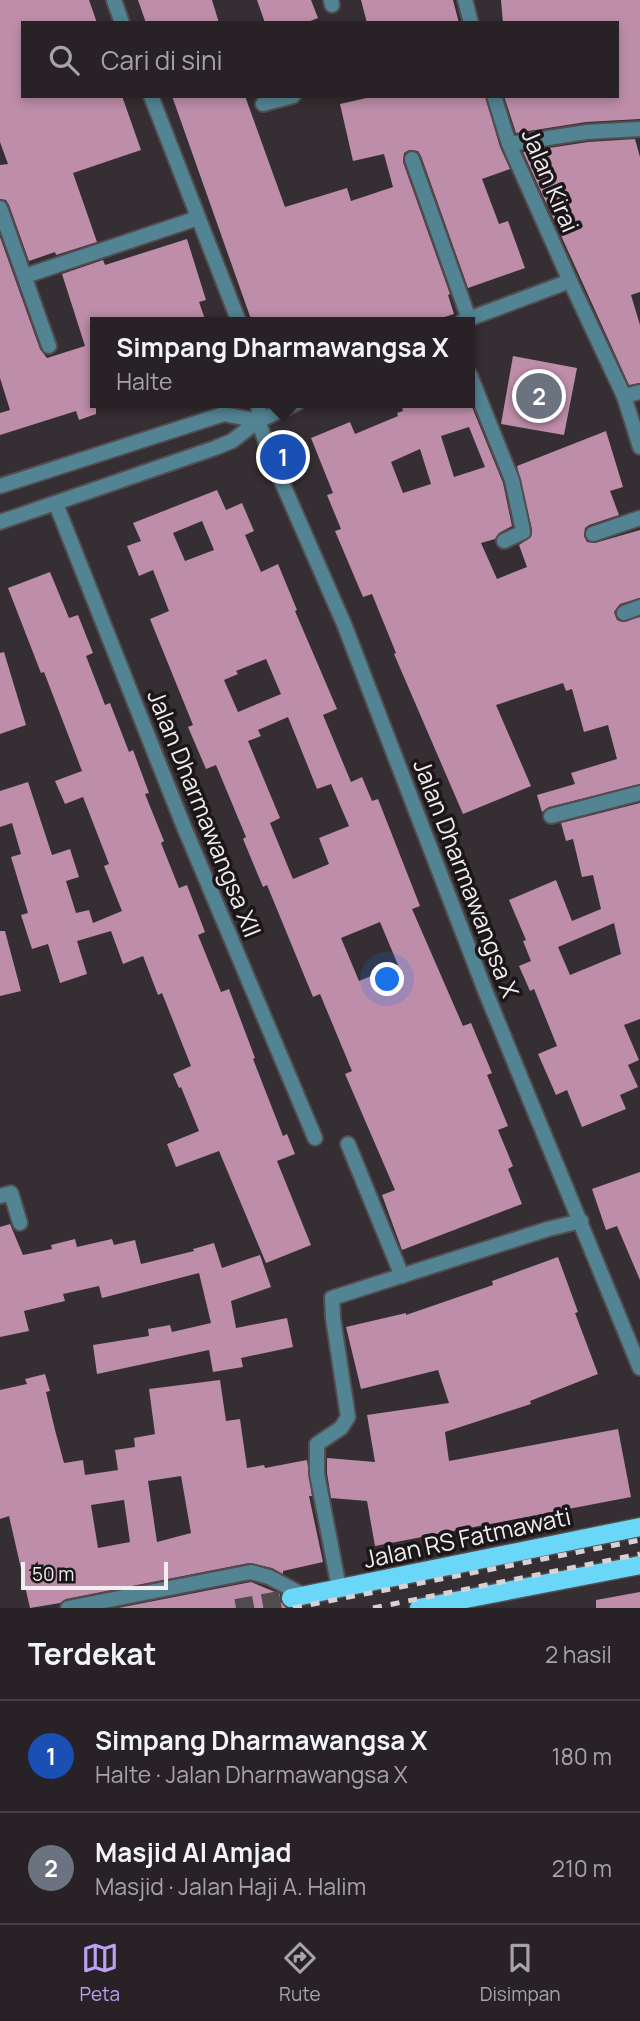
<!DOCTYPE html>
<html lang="id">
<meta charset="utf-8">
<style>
:root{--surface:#282226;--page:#302a2e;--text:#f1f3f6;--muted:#a5a4a7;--line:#443f43;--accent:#bca0f2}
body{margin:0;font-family:Manrope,sans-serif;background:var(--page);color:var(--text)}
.scale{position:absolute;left:21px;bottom:18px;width:147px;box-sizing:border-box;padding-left:7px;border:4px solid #f2edf0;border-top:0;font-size:19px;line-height:24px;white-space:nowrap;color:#f2edf0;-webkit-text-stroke:5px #1b1719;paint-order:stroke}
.you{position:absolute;left:388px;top:980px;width:24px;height:24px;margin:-18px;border:5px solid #fff;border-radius:50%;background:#1a73e8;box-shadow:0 0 0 10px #1a73e833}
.badge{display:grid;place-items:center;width:46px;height:46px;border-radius:50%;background:var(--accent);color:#fff;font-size:23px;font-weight:700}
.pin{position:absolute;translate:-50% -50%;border:4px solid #fff;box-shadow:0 2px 7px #0006}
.popup{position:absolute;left:90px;top:317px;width:385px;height:91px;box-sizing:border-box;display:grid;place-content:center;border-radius:0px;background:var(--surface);filter:drop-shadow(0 2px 5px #0005);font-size:23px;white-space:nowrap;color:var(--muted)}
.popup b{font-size:26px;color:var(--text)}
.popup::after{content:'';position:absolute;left:50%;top:100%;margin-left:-14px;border:14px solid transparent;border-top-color:var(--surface)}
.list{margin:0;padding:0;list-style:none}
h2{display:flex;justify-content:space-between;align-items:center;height:91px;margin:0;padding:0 28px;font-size:30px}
h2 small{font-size:23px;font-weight:400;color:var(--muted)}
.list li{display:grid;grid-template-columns:46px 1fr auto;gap:21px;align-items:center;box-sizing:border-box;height:112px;padding:0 28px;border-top:2px solid var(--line)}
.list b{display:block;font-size:26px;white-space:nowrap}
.list p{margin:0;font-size:23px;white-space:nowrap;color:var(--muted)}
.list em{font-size:23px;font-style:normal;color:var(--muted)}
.icon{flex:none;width:38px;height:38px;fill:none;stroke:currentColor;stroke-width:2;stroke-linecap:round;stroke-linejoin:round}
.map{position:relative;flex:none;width:640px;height:1608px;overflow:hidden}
.search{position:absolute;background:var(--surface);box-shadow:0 4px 10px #0003;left:21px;right:21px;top:21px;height:77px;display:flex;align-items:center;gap:18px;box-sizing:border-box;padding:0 24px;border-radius:0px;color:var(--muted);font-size:26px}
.sheet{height:315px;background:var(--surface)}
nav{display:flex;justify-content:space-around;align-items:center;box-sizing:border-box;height:98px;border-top:2px solid var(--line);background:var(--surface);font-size:19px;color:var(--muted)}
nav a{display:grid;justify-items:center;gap:4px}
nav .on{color:var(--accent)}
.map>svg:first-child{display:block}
.building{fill:#bd8da9;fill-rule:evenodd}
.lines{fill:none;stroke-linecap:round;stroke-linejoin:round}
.primary-tunnel{stroke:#514b4e;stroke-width:18;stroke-dasharray:18 9;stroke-linecap:butt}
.minor-casing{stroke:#534d50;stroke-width:18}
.tertiary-casing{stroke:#534d50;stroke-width:18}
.primary-casing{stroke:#534d50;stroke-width:21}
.minor{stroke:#538494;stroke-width:14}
.tertiary{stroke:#538494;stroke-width:14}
.primary{stroke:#6bd7f8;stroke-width:18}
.rail{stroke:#d7d2d5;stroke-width:5;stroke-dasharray:9 9;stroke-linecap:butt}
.labels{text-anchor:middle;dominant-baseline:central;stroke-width:7;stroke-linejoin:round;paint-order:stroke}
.street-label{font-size:24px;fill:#f2edf0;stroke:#1b1719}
</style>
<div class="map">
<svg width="640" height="1608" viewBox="0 0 640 1608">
<rect width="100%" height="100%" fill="#352e32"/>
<g class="building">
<polygon points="0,0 89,0 97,23 23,23 23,96 122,96 141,150 73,173 97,242 56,255 55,252 29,261 9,205 6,200 0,199 0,165 8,164 0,142"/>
<polygon points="138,0 212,0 219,23 146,23"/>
<polygon points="257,0 311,0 318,18 305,23 265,23"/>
<polygon points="361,0 453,0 459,23 367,23"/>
<polygon points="501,0 640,0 640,119 586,122 516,133 504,96 617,96 617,23 503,23"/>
<polygon points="172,96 245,96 285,207 347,188 351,201 393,187 384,154 353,161 340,104 375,96 485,96 500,147 510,169 482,179 499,224 508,221 525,268 468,288 421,156 418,151 409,150 404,153 403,162 450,294 448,295 454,314 429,322 252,322"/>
<polygon points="635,139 640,157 640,292 631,295 640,325 640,383 629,385 523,152 588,142"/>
<polygon points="0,237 40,349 47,358 85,346 62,274 103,260 105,265 187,239 206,300 199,302 206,322 96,322 96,414 79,420 76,411 0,435 0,413 10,410 0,378"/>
<polygon points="513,356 577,368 564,435 501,424"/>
<path d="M470,402L503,483L512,526L499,533L495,539L481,543L497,579L527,567L519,545L531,537L532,530L517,466L606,431L623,487L610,491L619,515L589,525L585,528L584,536L587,542L595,543L640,530V598L620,604L614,612L617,620L622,622L640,617V784L549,807L542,812L537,795L575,784L571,773L617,759L608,725L584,732L572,689L566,691L563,683L496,705L531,786L463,814L394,654L396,653L372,594L363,597L335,531L341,529L327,495L333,493L311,438L350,422L355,434L398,416L397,413L403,411L401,403ZM469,427L485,467L454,477L441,436ZM420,449L431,484L403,493L391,462Z"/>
<path d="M217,490L226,510L242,503L254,531L245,535L261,572L278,564L297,610L295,611L337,709L323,715L351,782L362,777L372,801L378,799L420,906L412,909L463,1026L471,1023L492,1073L487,1075L508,1126L498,1130L513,1166L508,1169L522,1204L402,1250L382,1195L395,1190L345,1074L352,1071L320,994L313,997L267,885L263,887L243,839L246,837L216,765L206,769L188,727L193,725L150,619L169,611L153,570L139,576L127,546L141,541L133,523ZM202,521L214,550L185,561L173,533ZM266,659L281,694L238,712L224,680L238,674L236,671ZM288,717L317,789L331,784L349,826L319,838L329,864L293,879L270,823L280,818L248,741L261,736L258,730ZM380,922L398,965L359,981L341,938Z"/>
<polygon points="50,572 69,618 78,615 93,653 86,656 105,705 110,703 129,752 133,750 149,793 145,794 164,841 161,843 179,888 187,885 205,932 198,935 221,992 229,989 255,1058 253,1059 283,1136 287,1134 295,1154 277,1161 311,1245 266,1263 219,1151 176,1167 167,1144 199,1131 181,1087 179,1088 173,1074 191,1066 162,993 158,995 143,956 123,964 111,931 77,941 87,974 60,983 48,944 32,949 21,915 28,913 11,857 21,854 12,823 0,827 0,791 28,782 52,855 70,849 79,877 66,881 76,913 89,910 93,923 122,911 104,866 109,864 83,797 65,804 55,781 82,771 44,672 41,673 8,588"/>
<polygon points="4,652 26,725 0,734 0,653"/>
<path d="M640,803V1019L624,1025L639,1060L628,1065L638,1087L620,1095L626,1109L582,1127L567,1090L556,1095L538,1054L557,1046L534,989L530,991L519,966L531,961L523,941L526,940L509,900L556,880L572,921L601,909L593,875L582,877L573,839L566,841L561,823ZM614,923L621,954L570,975L558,947Z"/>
<polygon points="0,931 5,931 21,991 0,996"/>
<polygon points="640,1172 640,1280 617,1226 606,1230 592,1189"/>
<polygon points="10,1224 23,1255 52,1249 51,1245 75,1239 77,1247 112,1239 114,1245 135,1240 141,1264 194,1251 193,1249 214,1243 222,1268 260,1255 271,1287 231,1301 236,1328 287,1318 293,1347 241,1358 243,1367 213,1372 209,1350 97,1374 93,1345 149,1336 148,1329 170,1325 172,1332 211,1323 199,1273 102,1298 99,1286 63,1294 65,1301 24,1311 29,1331 0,1337 0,1227"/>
<polygon points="558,1257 578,1312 575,1313 598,1374 530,1401 531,1404 445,1432 449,1461 618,1429 631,1497 375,1546 367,1501 331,1498 327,1473 327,1458 375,1462 367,1415 449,1403 438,1370 361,1389 346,1327 406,1313 406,1315 493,1285 492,1281"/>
<path d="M45,1374L50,1391L46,1392L55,1430L64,1463L83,1460L85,1475L118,1470L115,1450L135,1447L134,1438L155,1434L149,1389L220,1380L226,1421L240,1419L247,1468L264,1465L265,1468L307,1460L312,1496H309L323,1562L283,1571V1574L272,1568L249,1563L66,1599L60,1603L30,1608L9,1516L0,1519V1390L27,1384L25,1379ZM181,1476L191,1533L157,1542L148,1481ZM124,1500L130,1542L98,1548L91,1505Z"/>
<polygon points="251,1582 280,1594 280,1601 286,1608 118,1608"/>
<polygon points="640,1592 640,1608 596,1608 596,1600"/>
</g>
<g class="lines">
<polyline class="primary-tunnel" points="236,1608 291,1598"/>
<defs>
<g id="minor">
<polyline points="331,0 332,5"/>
<polyline points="465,0 471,23"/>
<polyline points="494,96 509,144 570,281 624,396 640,447"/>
<polyline points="263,104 293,96"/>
<polyline points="509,144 587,132 640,129"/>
<polyline points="412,159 469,319"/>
<polyline points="0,208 49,346"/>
<polyline points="25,276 198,218"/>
<polyline points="463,321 570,281"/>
<polyline points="470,375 512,480 522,526 523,532 504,541"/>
<polyline points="624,396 640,392"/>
<polyline points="258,421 297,403"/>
<polyline points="56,504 184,827 315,1138"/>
<polyline points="593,534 640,518"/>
<polyline points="624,613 640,607"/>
<polyline points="551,816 640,793"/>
<polyline points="348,1144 402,1276"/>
<polyline points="0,1196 11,1193 20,1223"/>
<polyline points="339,1588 317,1474 317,1444 341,1428 348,1417 333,1318 332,1298 548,1229 581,1221"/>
<polyline points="68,1608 251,1572 269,1577 303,1595"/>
</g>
<g id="tertiary">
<polyline points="114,0 122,23"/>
<polyline points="151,96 239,322"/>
<polyline points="259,403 258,421 274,464 344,624 486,993 640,1368"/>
<polyline points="0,486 224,414 258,421"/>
<polyline points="0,522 215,448 232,441 258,421"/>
</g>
<g id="primary">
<polyline points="291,1598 640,1527"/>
<polyline points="419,1608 640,1565"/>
</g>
</defs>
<use href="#minor" class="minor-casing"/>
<use href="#tertiary" class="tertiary-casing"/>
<use href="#primary" class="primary-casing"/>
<use href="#minor" class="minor"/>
<use href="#tertiary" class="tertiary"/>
<use href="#primary" class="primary"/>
<g class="rail">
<polyline points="293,1608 640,1540"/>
<polyline points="373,1608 640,1554"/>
</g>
</g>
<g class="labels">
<g class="street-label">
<text transform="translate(551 180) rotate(67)">Jalan Kirai</text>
<text transform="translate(205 813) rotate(68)">Jalan Dharmawangsa XII</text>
<text transform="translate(467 878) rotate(69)">Jalan Dharmawangsa X</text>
<text transform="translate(467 1537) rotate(-12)">Jalan RS Fatmawati</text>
</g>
</g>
</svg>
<div class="scale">50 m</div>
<div class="you"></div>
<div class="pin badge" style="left:283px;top:457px;background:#1a4fb4">1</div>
<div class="popup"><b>Simpang Dharmawangsa X</b>Halte</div>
<div class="pin badge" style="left:539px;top:396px;background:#6b7280">2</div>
<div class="search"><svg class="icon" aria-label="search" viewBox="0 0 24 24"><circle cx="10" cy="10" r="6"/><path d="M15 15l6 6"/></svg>Cari di sini</div>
</div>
<section class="sheet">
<h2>Terdekat<small>2 hasil</small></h2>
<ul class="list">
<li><span class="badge" style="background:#1a4fb4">1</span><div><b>Simpang Dharmawangsa X</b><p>Halte · Jalan Dharmawangsa X</p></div><em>180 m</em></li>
<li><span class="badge" style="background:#6b7280">2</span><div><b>Masjid Al Amjad</b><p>Masjid · Jalan Haji A. Halim</p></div><em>210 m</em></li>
</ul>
</section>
<nav>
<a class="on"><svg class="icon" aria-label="map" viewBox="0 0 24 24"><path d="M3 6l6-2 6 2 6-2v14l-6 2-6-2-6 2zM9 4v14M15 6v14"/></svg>Peta</a>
<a><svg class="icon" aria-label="directions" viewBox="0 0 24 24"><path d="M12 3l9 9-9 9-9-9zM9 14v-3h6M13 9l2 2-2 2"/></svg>Rute</a>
<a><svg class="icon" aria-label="saved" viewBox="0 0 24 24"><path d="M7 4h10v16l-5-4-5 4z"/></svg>Disimpan</a>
</nav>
